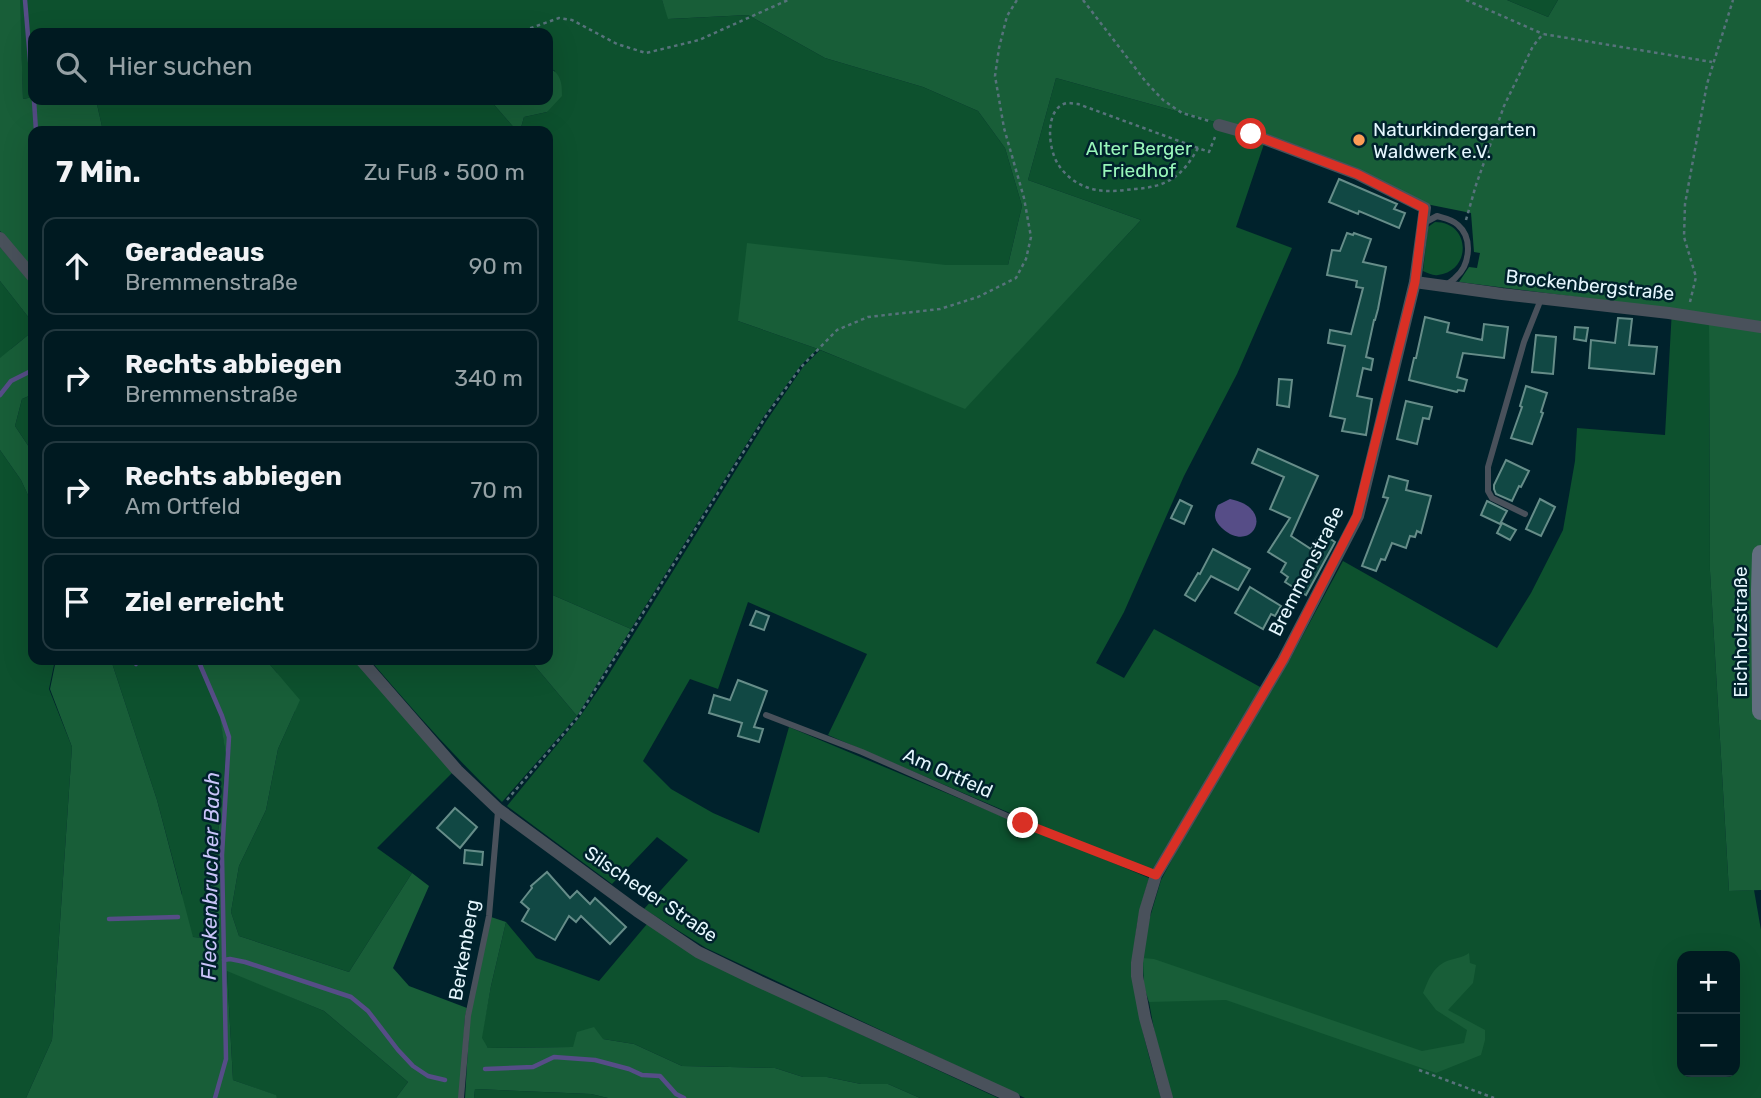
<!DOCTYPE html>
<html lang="de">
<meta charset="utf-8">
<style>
:root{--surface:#001a21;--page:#0e272e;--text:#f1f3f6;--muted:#95a1a5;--line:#22383f}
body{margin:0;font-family:Rubik,sans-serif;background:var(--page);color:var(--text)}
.controls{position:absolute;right:21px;bottom:21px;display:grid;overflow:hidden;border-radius:14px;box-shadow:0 7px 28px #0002}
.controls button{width:63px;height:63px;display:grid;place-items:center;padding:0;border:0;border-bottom:2px solid var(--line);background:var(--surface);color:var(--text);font:35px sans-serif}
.stop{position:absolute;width:21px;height:21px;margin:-16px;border:5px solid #d93025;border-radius:50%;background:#fff}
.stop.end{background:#d93025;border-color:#fff;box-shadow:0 2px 7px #0008}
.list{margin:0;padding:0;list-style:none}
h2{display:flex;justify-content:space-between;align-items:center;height:91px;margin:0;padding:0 28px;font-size:30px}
h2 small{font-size:23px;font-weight:400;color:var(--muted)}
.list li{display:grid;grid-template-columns:46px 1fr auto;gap:21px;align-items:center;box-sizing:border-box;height:98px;margin:0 14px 14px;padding:0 14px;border:2px solid var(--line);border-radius:14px}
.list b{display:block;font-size:26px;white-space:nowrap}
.list p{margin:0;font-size:23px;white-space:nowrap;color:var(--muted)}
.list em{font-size:23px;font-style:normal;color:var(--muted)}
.icon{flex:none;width:38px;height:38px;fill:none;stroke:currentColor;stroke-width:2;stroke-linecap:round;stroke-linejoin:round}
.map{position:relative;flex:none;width:1761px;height:1098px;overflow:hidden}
.search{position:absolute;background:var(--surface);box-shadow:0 7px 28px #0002;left:28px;top:28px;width:525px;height:77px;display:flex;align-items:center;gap:18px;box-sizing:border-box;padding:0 24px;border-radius:14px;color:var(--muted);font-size:26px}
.panel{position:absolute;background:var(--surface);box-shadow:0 7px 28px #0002;left:28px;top:126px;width:525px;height:539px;border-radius:14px}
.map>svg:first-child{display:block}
.green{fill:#0d512e;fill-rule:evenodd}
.forest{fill:#185e38}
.water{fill:#564d87}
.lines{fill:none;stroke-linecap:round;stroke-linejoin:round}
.stream{stroke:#564d87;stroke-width:4.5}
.building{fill:#114844;stroke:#668d89;stroke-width:2}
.path{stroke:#57727b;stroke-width:2.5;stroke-dasharray:3.5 3.5;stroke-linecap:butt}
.service{stroke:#49515b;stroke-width:6}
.minor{stroke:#49515b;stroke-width:12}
.secondary{stroke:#626e7f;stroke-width:18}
.route{stroke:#d93025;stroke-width:9}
.poi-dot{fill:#fd9c56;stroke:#00222c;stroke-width:2.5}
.labels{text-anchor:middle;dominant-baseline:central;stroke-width:5;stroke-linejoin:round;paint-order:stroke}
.poi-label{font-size:19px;fill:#e4f6fd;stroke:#00222c;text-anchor:start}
.park-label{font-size:19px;fill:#98f6ba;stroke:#00222c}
.street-label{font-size:19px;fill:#e4f6fd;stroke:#00222c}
.water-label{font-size:21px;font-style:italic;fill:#c9c4f9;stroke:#00222c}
</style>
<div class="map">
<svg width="1761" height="1098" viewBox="0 0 1761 1098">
<rect width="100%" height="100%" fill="#00222c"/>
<g class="green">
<polygon points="0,0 662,0 669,19 748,15 825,58 923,87 978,111 1005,148 1022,206 1008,265 946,265 738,321 818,349 801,365 764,416 631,629 548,593 548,131 520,131 524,117 547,112 555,71 548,67 548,33 33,33 33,97 23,99 21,44"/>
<polygon points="1507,0 1558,0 1548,17"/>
<path d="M1056,78L1226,125L1265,141L1236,227L1292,248L1237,374L1184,476L1124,612L1096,663L1124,678L1154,629L1262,688L1152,870L1031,822L828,735L867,654L748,602L718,689L690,679L643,761L671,789L713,813L759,833L789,727L1149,878C1144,896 1138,914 1136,932C1128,989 1145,1043 1161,1098H1025L706,948L644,909L688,860L657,837L612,884L507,806L579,718L606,679L767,420L803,367L820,350L965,408L1141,220L1028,180Z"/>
<polygon points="96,100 490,100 517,131 103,131"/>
<path d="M1435,222C1471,222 1472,271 1438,275C1433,276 1428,273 1423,271L1428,227Z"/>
<polygon points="0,281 33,323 33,331 11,349 0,386"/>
<path d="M1672,309L1709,323L1710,571L1729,891L1754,890L1761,930V1098H1171L1158,1051L1149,1002L1144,986L1143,958L1147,927L1161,880L1191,824L1290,659L1343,561L1497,648L1531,593L1563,530L1575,461L1577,428L1665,435ZM1682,956H1735V1072H1682Z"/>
<polygon points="33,394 33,453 15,426 22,399"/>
<polygon points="0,450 21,480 33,506 33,660 55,660 49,689 72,747 52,1040 26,1098 0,1098"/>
<polygon points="111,660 197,660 212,690 277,673 266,660 355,660 453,772 377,848 412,873 349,972 239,936 231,912 239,866 266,810 278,749 295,711 220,712 226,757 220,820 209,884 207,938 182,936 182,894 157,800"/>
<path d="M370,660H530L577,716L502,802C454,757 413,710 370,660Z"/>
<polygon points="506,922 536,958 599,981 647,924 763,989 998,1098 920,1098 888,1084 861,1084 827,1077 803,1077 775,1068 682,1066 634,1044 603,1039 573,1047 488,1048 481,1039 491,986"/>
<polygon points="227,970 324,1011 408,1082 396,1098 277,1098 275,1095 233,1080"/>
<polygon points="475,1089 591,1094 608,1098 474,1098"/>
</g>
<g class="forest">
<polygon points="0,0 20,0 23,99 33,97 33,100 96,100 103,131 33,131 33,270 0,231"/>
<polygon points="662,0 1507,0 1548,17 1558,0 1761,0 1761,890 1729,891 1710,571 1709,323 1672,309 1459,282 1469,267 1477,268 1480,253 1474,252 1471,213 1426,204 1226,125 1056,78 1028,180 1141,220 965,409 818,349 738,321 747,243 946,265 1008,265 1022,206 1005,148 978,111 923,87 825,58 748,15 668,19"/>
<path d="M548,67C561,74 562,82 562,96L547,112L524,117L520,131H517L490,100H548Z"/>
<polygon points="0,247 33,285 33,323 0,281"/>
<polygon points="33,331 33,394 22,399 15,426 33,453 33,506 21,480 0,450 0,358"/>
<polygon points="548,593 631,629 577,716 530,660 548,660"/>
<polygon points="56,660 111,660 157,800 193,937 206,938 209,884 220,820 226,757 219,710 197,660 266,660 300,700 278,749 266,810 239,866 231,912 239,936 349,972 412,873 429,886 393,968 409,986 467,1008 465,1017 460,1098 396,1098 408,1082 324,1011 227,971 233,1080 276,1095 277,1098 26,1098 52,1040 72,747 50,689"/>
<polygon points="491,917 506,922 491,986 482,1038 488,1048 573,1047 577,1032 594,1027 603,1039 634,1044 682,1066 775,1068 803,1077 827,1077 861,1084 888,1084 920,1098 608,1098 591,1094 475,1089 474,1098 465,1098 470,1015"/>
<path d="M1469,953L1470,963L1476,965L1473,983L1448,1010L1485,1030V1040L1481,1055L1436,1073L1226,1000L1149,1002L1144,986L1143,958L1154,959L1422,1051L1464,1043L1467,1030L1436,1010L1423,993C1429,979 1432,968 1447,961C1455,958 1462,958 1469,953Z"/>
</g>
<path class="water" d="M1230,499C1277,508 1253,555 1223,529C1214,521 1213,515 1218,505Z"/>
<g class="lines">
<g class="stream">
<polyline points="25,0 33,96"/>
<polyline points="34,100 36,131"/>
<polyline points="0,395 11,381 33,370"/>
<polyline points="198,660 222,716 229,737 222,855 226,1059 215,1098"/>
<polyline points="136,664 139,660"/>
<polyline points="109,919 178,917"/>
<polyline points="224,960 230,959 245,962 351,997 368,1011 398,1050 413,1066 428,1076 445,1080"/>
<polyline points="485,1069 533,1067 554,1057 595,1060 629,1069 642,1075 660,1076 676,1094 684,1098"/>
</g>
</g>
<g class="building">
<polygon points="1339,179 1397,204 1394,209 1405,213 1399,228 1359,211 1358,214 1329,202"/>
<polygon points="1347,233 1353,235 1354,233 1371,239 1363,262 1386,267 1378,309 1375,320 1374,320 1366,357 1373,359 1371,370 1363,368 1357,396 1372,399 1366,435 1342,431 1345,419 1330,416 1345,346 1328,343 1330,330 1351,334 1363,288 1356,287 1357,281 1327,275 1332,250 1340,251"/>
<polygon points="1425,317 1449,323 1447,332 1482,340 1484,324 1508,327 1504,358 1463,353 1457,377 1467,380 1464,391 1458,390 1457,392 1409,380 1414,358 1416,358"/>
<polygon points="1618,318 1632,319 1629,345 1657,347 1654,374 1589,368 1591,340 1615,343"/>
<polygon points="1575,327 1588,328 1586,341 1574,339"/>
<polygon points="1536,335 1556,337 1553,374 1532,372"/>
<polygon points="1279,379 1292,380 1289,407 1277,405"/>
<polygon points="1526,386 1547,393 1541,412 1543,413 1532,444 1511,438 1522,407 1520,406"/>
<polygon points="1406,401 1432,407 1429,419 1423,418 1417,444 1397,439"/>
<polygon points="1258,449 1318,476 1291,536 1311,549 1321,533 1335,542 1306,595 1285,582 1288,577 1281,572 1286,563 1268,552 1290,518 1270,509 1284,477 1252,463"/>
<polygon points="1506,460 1529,471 1521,487 1519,486 1512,501 1496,494 1494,489 1494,485"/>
<polygon points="1389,476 1408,481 1406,490 1431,496 1421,533 1417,531 1415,537 1410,536 1406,548 1392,543 1385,560 1381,559 1376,571 1362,566 1388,498 1383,497"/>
<polygon points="1540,499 1555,507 1541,536 1526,529"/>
<polygon points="1180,500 1192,506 1184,524 1171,518"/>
<polygon points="1487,501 1507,511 1500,524 1481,515"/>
<polygon points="1502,523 1516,530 1510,540 1497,533"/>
<polygon points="1213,549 1250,569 1238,590 1211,576 1195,601 1185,595 1198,573 1200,574"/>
<polygon points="1250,587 1281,606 1275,616 1271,614 1263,629 1235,613"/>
<polygon points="756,611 769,616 764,630 750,625"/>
<polygon points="738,680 767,691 754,727 763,729 759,742 738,736 742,723 709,713 714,695 730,700"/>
<polygon points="455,808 477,827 460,848 437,828"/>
<polygon points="465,850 483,852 482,865 464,863"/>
<polygon points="547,872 570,898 577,891 590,904 595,898 626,927 610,944 581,916 576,922 569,916 555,940 522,921 529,909 521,902 532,888 531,886"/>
</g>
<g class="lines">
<g class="path">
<polyline points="1083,0 1146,82 1163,100 1182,113 1209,121"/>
<polyline points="1466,0 1543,34"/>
<polyline points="517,33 559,18 572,20 617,44 646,53 699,40 788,0"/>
<path d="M1198,148C1182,177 1167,187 1134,189C1119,191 1101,193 1086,187C1075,183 1064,174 1058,164C1048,149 1044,108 1067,103C1071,103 1075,104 1078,104L1209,152L1215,137"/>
<polyline points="1466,220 1476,185 1504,106 1533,46 1543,34 1712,62"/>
<polyline points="1690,302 1696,277 1684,237 1685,204 1707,84 1733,0"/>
<polyline points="507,800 578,717 766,416 801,367 837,330 868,317 940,309 978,297 1016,278 1026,259 1031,237 1024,198 1004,128 995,76 999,48 1007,16 1017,0"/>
<polyline points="1419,1070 1494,1098"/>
</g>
<g class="service">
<path d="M1424,223L1437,216C1444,218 1452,219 1458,225C1473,238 1470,265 1456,277C1454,280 1450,282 1447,284"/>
<polyline points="1525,514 1492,498 1488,491 1488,467 1524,342 1541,299"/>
<polyline points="766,715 862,752 1023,823 1156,875"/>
<polyline points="461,1098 468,1016 489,916 498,811"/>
</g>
<g class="minor">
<polyline points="0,238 33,277"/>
<polyline points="1415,282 1502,294 1669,313 1761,327"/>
<polyline points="361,660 457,770 498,809 637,911 698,952 760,982 1014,1098"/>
<polyline points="1167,1098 1145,1018 1137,976 1137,963 1145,911 1156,875 1283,660 1358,516 1415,282 1425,208 1357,174 1251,134 1219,125"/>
</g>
<polyline class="secondary" points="1761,554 1760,590 1761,711"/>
</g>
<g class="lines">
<polyline class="route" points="1023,823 1156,875 1283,660 1357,516 1415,282 1424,208 1357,174 1251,134"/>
</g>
<circle class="poi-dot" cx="1359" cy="140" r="7"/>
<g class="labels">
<g class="poi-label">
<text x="1373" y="129">Naturkindergarten<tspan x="1373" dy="22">Waldwerk e.V.</tspan></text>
</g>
<g class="park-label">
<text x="1139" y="148">Alter Berger<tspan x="1139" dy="22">Friedhof</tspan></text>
</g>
<g class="street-label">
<text transform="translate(1590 285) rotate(6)">Brockenbergstraße</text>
<text transform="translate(1306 571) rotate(-63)">Bremmenstraße</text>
<text transform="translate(1740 632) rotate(-90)">Eichholzstraße</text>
<text transform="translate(948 773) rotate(24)">Am Ortfeld</text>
<text transform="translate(651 894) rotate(34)">Silscheder Straße</text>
<text transform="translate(464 950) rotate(-80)">Berkenberg</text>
</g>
<g class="water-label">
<text transform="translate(210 876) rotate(-89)">Fleckenbrucher Bach</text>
</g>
</g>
</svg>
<div class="controls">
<button>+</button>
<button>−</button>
</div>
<div class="stop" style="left:1251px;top:134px"></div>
<div class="stop end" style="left:1023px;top:823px"></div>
<div class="search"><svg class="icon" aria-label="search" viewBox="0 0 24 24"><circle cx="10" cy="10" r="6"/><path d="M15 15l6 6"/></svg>Hier suchen</div>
<section class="panel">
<h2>7 Min.<small>Zu Fuß · 500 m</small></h2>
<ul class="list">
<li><svg class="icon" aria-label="ahead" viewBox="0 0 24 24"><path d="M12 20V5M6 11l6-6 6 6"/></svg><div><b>Geradeaus</b><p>Bremmenstraße</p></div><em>90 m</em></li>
<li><svg class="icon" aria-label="right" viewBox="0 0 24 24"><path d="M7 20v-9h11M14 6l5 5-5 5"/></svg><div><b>Rechts abbiegen</b><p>Bremmenstraße</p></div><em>340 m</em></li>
<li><svg class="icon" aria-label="right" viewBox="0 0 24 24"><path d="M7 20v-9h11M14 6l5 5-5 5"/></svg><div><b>Rechts abbiegen</b><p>Am Ortfeld</p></div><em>70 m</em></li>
<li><svg class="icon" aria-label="arrive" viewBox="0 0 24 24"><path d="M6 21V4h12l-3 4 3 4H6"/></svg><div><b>Ziel erreicht</b></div></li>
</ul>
</section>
</div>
